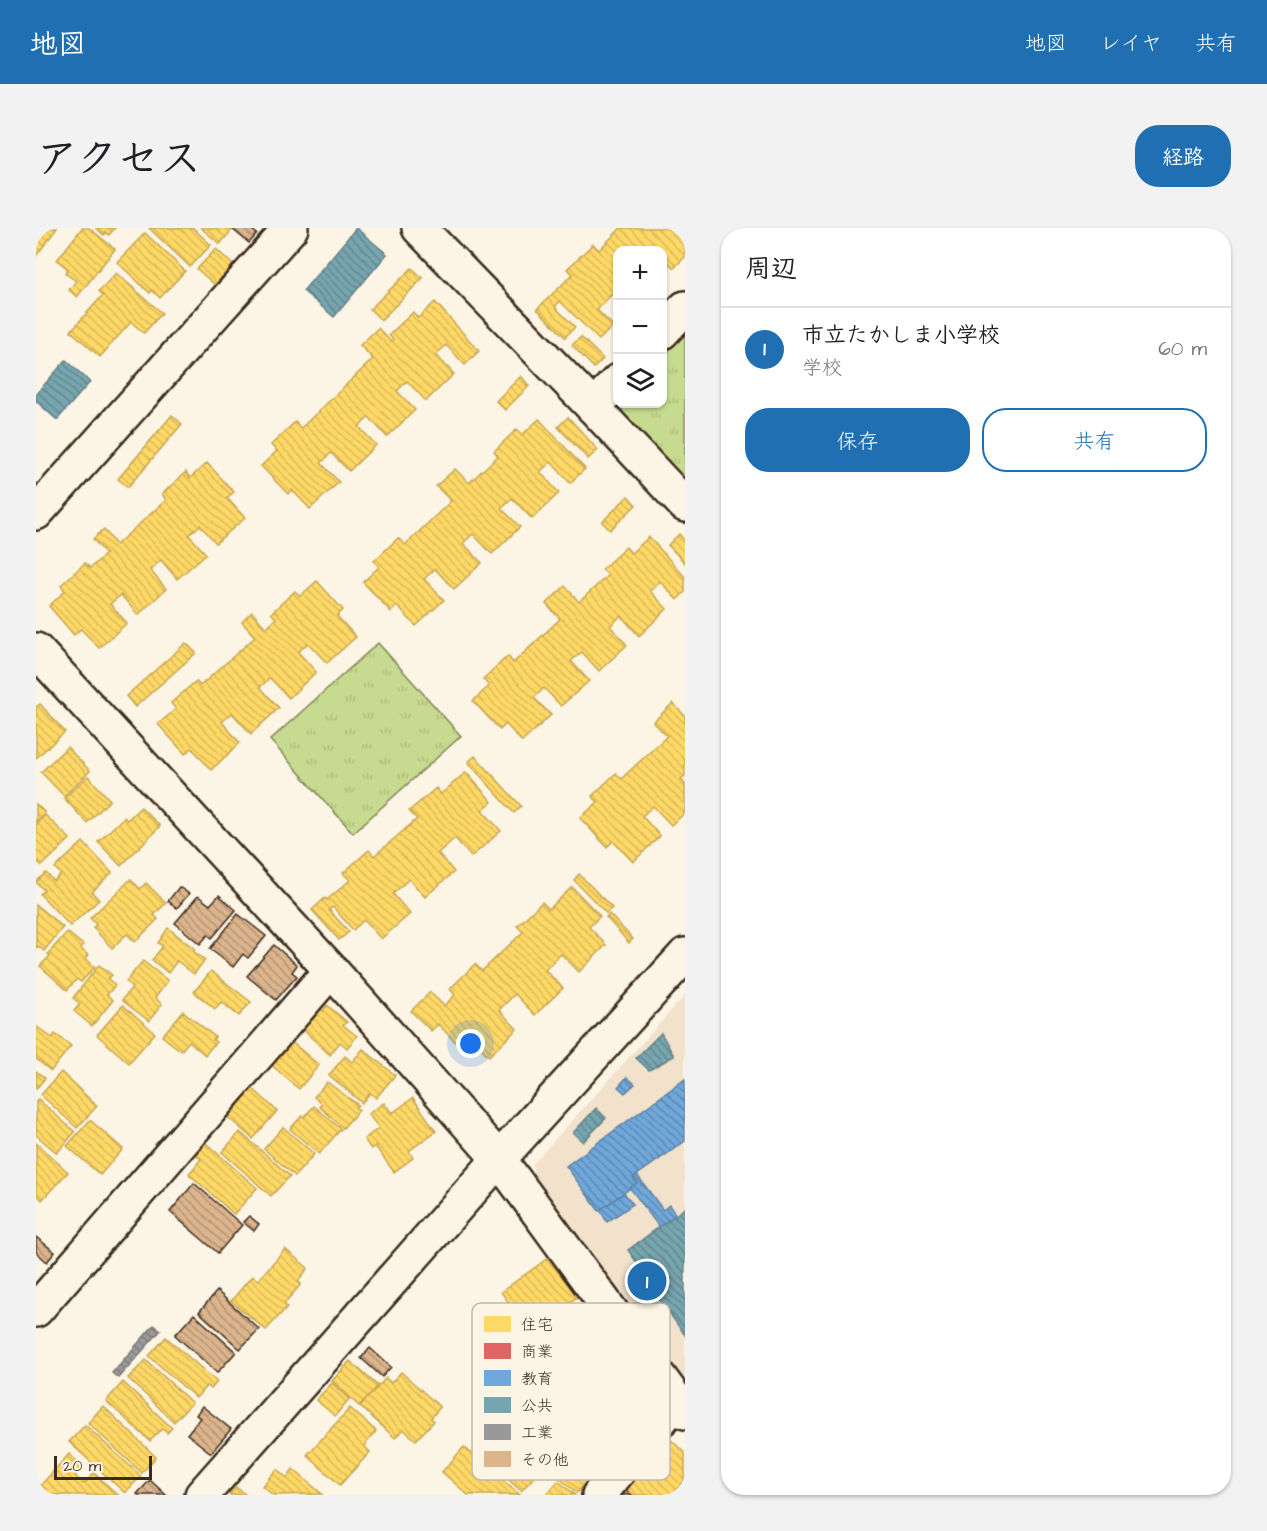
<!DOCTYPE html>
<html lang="ja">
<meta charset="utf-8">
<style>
:root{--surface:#fff;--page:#f2f2f2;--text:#202124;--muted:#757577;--line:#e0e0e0;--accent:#1f6fb2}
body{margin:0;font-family:"Architects Daughter","Klee One",sans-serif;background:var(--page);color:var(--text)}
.controls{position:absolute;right:18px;top:18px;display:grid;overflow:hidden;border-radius:12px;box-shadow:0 2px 4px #0004}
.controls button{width:54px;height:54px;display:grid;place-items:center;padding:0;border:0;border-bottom:2px solid var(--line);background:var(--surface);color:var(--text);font:30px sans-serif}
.scale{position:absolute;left:18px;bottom:15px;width:98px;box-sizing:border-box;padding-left:6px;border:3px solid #3b2a1e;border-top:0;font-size:16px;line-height:21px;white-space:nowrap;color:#3b2a1e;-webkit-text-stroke:4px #fcf5e5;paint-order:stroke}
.you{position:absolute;left:435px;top:816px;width:21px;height:21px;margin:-15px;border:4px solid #fff;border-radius:50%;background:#1a73e8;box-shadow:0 0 0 9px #1a73e833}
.badge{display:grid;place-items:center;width:39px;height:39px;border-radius:50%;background:var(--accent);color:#fff;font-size:20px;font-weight:700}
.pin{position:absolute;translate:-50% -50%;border:3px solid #fff;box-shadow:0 2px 6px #0006}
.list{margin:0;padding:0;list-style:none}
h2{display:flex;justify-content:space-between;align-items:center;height:78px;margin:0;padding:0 24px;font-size:26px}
h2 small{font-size:20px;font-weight:400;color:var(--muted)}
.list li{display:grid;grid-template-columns:39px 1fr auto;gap:18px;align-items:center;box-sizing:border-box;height:84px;padding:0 24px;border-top:2px solid var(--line)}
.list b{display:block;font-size:22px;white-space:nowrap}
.list p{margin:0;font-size:20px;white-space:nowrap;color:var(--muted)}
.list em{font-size:20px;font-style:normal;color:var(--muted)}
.actions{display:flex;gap:12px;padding:18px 24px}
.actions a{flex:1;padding:14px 0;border:2px solid var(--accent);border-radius:24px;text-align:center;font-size:21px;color:var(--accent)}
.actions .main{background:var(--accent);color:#fff}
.icon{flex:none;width:33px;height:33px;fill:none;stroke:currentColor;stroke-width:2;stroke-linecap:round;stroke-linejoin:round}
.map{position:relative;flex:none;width:649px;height:1267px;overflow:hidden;border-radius:24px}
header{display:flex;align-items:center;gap:36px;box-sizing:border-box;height:84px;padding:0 30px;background:var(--accent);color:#fff}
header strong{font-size:28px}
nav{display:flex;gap:33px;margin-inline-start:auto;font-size:21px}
.intro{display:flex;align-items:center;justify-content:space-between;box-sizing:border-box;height:144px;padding:0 36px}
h1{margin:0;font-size:42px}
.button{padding:15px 27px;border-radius:24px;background:var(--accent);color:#fff;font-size:21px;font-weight:700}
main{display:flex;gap:36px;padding:0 36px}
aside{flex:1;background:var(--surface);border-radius:24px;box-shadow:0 2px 4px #0004}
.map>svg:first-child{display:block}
.built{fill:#f2e2cb}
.park{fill:url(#park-tufts);stroke:#818257;stroke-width:1.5}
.homes{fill:url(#homes-back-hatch);stroke:#c4a450;stroke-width:1.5}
.schools{fill:url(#schools-back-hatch);stroke:#5f82a3;stroke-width:1.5}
.public{fill:url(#public-back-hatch);stroke:#648084;stroke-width:1.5}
.industry{fill:url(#industry-back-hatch);stroke:#7d7874;stroke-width:1.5}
.building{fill:url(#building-back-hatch);stroke:#3b2a1e;stroke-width:1.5}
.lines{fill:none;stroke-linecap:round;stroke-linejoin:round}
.minor-casing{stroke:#3b2a1e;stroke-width:38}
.minor{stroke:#fcf5e5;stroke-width:33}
.key{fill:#fcf5e5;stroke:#c2b8a9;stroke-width:1.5}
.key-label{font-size:16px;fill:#3b2a1e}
</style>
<header>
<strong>地図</strong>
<nav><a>地図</a><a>レイヤ</a><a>共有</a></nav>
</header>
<div class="intro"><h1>アクセス</h1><a class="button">経路</a></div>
<main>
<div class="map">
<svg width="649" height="1267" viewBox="0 0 649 1267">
<defs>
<pattern id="park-tufts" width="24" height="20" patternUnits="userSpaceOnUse" patternTransform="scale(1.5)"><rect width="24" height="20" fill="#c7db90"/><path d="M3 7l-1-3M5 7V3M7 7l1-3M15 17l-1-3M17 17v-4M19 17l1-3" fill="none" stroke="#acbc7c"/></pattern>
<pattern id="homes-back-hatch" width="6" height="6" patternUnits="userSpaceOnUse" patternTransform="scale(1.5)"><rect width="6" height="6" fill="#ffd966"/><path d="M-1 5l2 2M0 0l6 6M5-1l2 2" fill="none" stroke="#dbba58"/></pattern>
<pattern id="schools-back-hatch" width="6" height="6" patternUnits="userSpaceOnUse" patternTransform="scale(1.5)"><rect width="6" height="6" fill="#6fa8dc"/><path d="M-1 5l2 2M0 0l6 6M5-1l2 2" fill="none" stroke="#5c89b2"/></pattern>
<pattern id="public-back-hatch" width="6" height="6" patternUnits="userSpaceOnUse" patternTransform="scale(1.5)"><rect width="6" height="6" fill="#76a5af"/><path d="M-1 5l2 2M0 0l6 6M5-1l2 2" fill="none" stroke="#62878e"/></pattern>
<pattern id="industry-back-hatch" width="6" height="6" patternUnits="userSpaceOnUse" patternTransform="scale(1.5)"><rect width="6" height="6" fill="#999"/><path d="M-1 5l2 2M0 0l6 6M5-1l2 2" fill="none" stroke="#7e7d7c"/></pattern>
<pattern id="building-back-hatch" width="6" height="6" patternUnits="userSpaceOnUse" patternTransform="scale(1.5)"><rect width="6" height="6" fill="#dcb58d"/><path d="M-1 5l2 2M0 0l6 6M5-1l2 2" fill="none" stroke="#b49373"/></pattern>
</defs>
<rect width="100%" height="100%" fill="#fcf5e5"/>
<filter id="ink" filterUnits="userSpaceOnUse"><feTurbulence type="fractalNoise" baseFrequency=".0167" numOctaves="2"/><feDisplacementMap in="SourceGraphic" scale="12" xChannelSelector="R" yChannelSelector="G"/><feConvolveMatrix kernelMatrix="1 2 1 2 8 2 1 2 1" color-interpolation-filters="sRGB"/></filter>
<g filter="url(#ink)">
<polygon class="built" points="649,767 649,1154 497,953 497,936"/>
<g class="park">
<polygon points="649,104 649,259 585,193 587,176 626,176 627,129"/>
<polygon points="342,415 425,508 317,605 234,512"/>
</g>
<g class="homes">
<polygon points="0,0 21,0 0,28"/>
<polygon points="46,0 53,0 79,21 41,69 33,62 40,53 29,45 32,41 21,32"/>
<polygon points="60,0 79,0 73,7 70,4 68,7"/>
<polygon points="113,0 157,0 175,17 154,39"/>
<polygon points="165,0 194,0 196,2 184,16"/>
<polygon points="585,0 649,0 649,29 638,40 626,29 626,22 582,22 582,69 577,65 561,82 577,98 563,112 524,73 519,79 539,99 529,109 501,81 537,46 531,41 557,16 563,22"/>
<polygon points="109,5 149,43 124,70 116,62 114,65 81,34"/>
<polygon points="180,21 197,37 179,57 161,41"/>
<polygon points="376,40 387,50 345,92 334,81"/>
<polygon points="80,45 126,85 108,105 95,94 64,129 35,103 67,67 63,63"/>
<polygon points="399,74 443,123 429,137 410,117 400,127 418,146 390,173 371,153 361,163 379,182 351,209 333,189 323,199 340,217 313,243 295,225 285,235 303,254 274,281 256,262 252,266 225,238 241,223 235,217 259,194 265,200 337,131 324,117 342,100 355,114 357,112 353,107 377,84 382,90"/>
<polygon points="545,109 567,131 558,140 536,117"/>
<polygon points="485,148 493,158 469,182 460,173"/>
<polygon points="136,187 146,196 92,259 82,251"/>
<polygon points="532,189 562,222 552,231 522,199"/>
<polygon points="503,191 549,241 534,255 515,234 504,244 523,265 496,291 476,270 465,280 484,299 456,326 437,306 427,315 446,335 418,361 399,341 388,351 408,372 380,398 361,378 355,384 327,354 343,339 338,333 362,310 369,317 415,273 400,258 419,241 433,255 462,228 458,223 481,201 486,207"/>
<polygon points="171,235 198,264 191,270 209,290 180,315 164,297 153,307 170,326 141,351 125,332 114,342 130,361 102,387 85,367 74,376 91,395 63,420 45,401 38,407 13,378 29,363 25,357 49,335 54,340 70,326 57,311 68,301 80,317 130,272 126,266 150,244 154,250"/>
<polygon points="592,268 600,277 574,302 566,294"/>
<polygon points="643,306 649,313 649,335 632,317"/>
<polygon points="613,309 649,349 649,364 641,372 624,353 614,363 631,381 603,408 585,388 574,398 591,417 563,443 546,424 535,433 553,453 525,478 508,460 498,470 515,487 486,514 470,496 464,502 437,473 453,458 447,451 472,428 477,435 524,391 510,376 529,358 543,374 572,347 566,341 590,319 595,325"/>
<polygon points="281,353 307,382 301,388 320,409 291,435 272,415 262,424 280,444 253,470 234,450 224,459 243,480 215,506 196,485 186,494 204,515 175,542 156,520 149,526 122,496 140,481 135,475 160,453 164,458 219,409 206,394 216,384 230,400 240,390 235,385 259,363 264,368"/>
<polygon points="150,415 160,425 99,479 90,468"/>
<polygon points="637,475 649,488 649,548 645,551 649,556 649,585 635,597 617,578 606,588 624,608 597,634 577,613 571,619 544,590 562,574 556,568 580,545 585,551 631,508 617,494"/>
<polygon points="4,476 29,504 0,530 0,479"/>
<polygon points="31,519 54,543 28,568 5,544"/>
<polygon points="439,528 485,578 478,585 432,534"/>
<polygon points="430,544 456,574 446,582 465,603 435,629 419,610 402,625 418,644 389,669 373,651 357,666 374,686 345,711 328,692 317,702 297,679 293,682 313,704 303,712 276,682 289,670 291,672 314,652 307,645 333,622 338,628 381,591 373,583 400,560 405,566"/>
<polygon points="52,548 74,572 51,595 28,570"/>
<polygon points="0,576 9,585 0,594"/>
<polygon points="105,579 124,598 85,638 62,614 88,589 91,592"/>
<polygon points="9,587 34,611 6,638 0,632 0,596"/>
<polygon points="47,614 76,645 56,664 63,672 34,698 4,666 8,662 0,654 10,645 18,653 25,646 19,640"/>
<polygon points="543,646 576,680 570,685 538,652"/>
<polygon points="95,651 104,661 110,655 130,675 118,687 122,691 99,714 91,706 76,720 57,700 60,696 54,690"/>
<polygon points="536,659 564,688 553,699 570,717 543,744 525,726 509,742 527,760 499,787 479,766 463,782 481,801 453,828 435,811 425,820 402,796 395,803 375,783 394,764 408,778 419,767 414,761 439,736 446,743 487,704 481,698 506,674 513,681"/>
<polygon points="0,677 27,699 8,723 2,718 0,720"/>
<polygon points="573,686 597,711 593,715 570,689"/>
<polygon points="132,700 159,721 157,723 169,732 158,746 141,733 132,745 116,732 127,718 122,715"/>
<polygon points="31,704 47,717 45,721 52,727 49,730 59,739 45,754 41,751 31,762 4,738 14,728 12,726"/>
<polygon points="107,733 132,753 119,770 126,776 113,793 86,772 96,759 90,753"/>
<polygon points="63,737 76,747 72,751 79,757 71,767 77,772 56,798 38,783 44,776 37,770"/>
<polygon points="175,743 215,774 203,788 185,774 179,781 158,764"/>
<polygon points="87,777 119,805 93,835 61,807"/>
<polygon points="291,777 311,794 307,797 321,808 311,820 304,814 294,827 265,800 282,779 287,783"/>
<polygon points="147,783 179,809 177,812 180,814 169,827 153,813 145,823 126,808"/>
<polygon points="0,798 16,810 19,806 35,818 15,843 0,831"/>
<polygon points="252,811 283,837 263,861 232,834"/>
<polygon points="327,821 359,847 340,870 334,865 326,875 293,847 309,828 316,834"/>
<polygon points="0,843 9,850 0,861"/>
<polygon points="25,844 61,878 41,900 5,867"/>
<polygon points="291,854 322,877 319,879 323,882 307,900 284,879 286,876 278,869"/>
<polygon points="212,856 241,883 217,911 187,885"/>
<polygon points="377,870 400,903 373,923 377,930 358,944 339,918 335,921 328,911 343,900 332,886 348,875 356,885"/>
<polygon points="2,871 39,904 21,925 0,907 0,873"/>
<polygon points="278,878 305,901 283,926 254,901 266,888 268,889"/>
<polygon points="54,892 87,921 64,947 31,918"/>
<polygon points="247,899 278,926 259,948 228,921"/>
<polygon points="204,904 254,948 235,968 186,924"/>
<polygon points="164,910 221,960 198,986 153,946 165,931 154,921"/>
<polygon points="0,915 32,944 6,972 0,966"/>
<polygon points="249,1021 272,1040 262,1053 265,1056 248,1076 251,1079 230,1102 195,1073 216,1048 222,1052"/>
<polygon points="512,1030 541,1069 524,1081 531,1090 519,1099 513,1091 509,1094 513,1099 504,1106 495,1093 490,1098 465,1064"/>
<polygon points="130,1109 181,1154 175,1161 171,1157 160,1170 113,1128"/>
<polygon points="110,1132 156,1175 138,1194 92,1150"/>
<polygon points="314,1133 342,1158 323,1178 296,1153"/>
<polygon points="365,1144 404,1179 395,1190 398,1193 380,1212 367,1201 359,1210 324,1178 350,1150 355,1155"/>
<polygon points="87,1154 136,1200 131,1205 126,1201 114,1213 70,1173"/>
<polygon points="296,1155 313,1171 299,1188 280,1172"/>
<polygon points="67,1178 120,1229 106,1245 52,1195"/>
<polygon points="314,1180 340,1203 328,1218 334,1224 304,1257 271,1227"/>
<polygon points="49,1197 105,1248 89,1265 33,1214"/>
<polygon points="459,1202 504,1243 485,1263 441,1223"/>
<polygon points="634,1211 649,1225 649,1252 636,1267 596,1267 589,1261"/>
<polygon points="428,1219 484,1267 432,1267 406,1244"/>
<polygon points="33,1226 47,1239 39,1248 48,1256 58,1245 82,1267 13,1267 4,1258"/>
<polygon points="537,1233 555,1248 541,1265 523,1250"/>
<polygon points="241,1241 251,1250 257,1241 286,1266 237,1267 226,1258"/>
<polygon points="522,1253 539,1267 510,1267"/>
<polygon points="200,1259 210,1267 193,1267"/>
</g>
<g class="schools">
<polygon points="591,849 599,856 589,865 582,859"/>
<polygon points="649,851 649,913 597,950 601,955 563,983 530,938"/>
<polygon points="601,947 627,982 633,977 640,987 623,999 594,960 601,955 597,950"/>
<polygon points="588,965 597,976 571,994 564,982"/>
</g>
<g class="public">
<polygon points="320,0 351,26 298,89 267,63"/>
<polygon points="30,132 54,154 21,192 0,173 0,166"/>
<polygon points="625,805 638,828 613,842 600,830"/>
<polygon points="560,880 570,890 547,914 537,905"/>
<polygon points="649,980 649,1107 599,1038 602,1036 592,1022"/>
</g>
<polygon class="industry" points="118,1097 125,1102 82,1150 76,1145"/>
<g class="building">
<polygon points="195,0 214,0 221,6 213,15"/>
<polygon points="143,659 153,666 141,680 132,673"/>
<polygon points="183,667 200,682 176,710 172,707 164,716 139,695 162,668 174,677"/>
<polygon points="202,686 230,708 212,730 207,726 197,739 174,721"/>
<polygon points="238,717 261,737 256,744 261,748 240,772 211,748"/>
<polygon points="158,955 206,997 182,1025 134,984"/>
<polygon points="213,988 223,996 218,1003 207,994"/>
<polygon points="0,1009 19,1024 11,1034 0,1024"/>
<polygon points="181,1063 223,1101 204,1121 163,1084"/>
<polygon points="158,1086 200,1124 181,1145 139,1107"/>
<polygon points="334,1120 355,1139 346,1149 325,1130"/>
<polygon points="166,1178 195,1201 175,1225 151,1206 164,1190 160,1187"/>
<polygon points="114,1252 130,1267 102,1267 101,1266"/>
<polygon points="589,1261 596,1267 584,1267"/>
</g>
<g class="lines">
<defs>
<g id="minor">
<polyline points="383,0 557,179 649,277"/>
<polyline points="626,104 649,80"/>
<polyline points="557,179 582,153"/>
<polyline points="0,285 255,0"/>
<polyline points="0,422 295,742 463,931 649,1184"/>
<polyline points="0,1082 295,742"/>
<polyline points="166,1267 463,931 649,727"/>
<polyline points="563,1267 640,1173"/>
</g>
</defs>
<use href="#minor" class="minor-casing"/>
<use href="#minor" class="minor"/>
</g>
</g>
<rect x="436" y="1075" width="198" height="177" rx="9" class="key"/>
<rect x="448" y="1088" width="27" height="16" fill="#ffd966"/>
<rect x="448" y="1115" width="27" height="16" fill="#e06666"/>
<rect x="448" y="1142" width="27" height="16" fill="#6fa8dc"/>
<rect x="448" y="1169" width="27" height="16" fill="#76a5af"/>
<rect x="448" y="1196" width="27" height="16" fill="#999"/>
<rect x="448" y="1223" width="27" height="16" fill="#dcb58d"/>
<g class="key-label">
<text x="485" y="1102">住宅</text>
<text x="485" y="1129">商業</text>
<text x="485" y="1156">教育</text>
<text x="485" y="1183">公共</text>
<text x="485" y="1210">工業</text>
<text x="485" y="1237">その他</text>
</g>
</svg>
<div class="controls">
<button>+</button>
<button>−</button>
<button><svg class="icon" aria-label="layers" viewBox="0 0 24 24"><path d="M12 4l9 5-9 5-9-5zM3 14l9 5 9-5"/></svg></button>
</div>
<div class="scale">20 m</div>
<div class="you"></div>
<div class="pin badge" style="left:611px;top:1053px">1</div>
</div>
<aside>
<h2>周辺<small></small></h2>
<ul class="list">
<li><span class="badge">1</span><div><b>市立たかしま小学校</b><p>学校</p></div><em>60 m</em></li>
</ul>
<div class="actions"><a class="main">保存</a><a>共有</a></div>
</aside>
</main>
